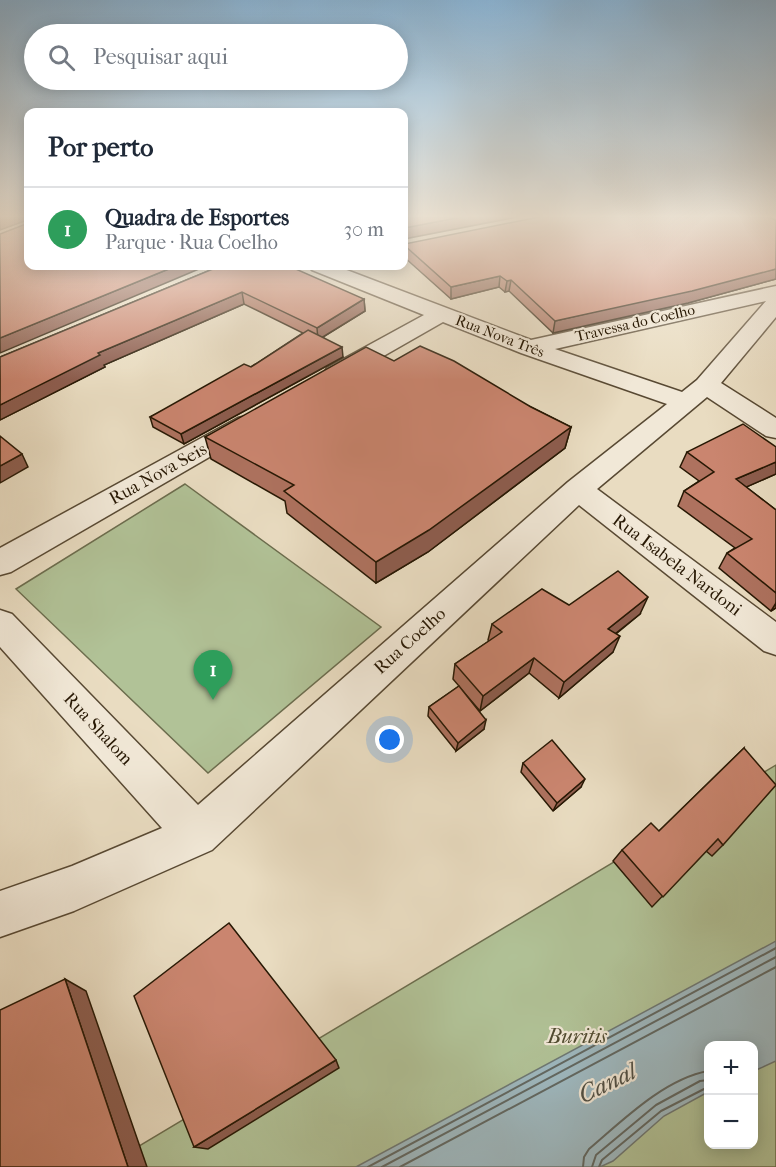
<!DOCTYPE html>
<html lang="pt">
<meta charset="utf-8">
<style>
:root{--surface:#fff;--page:#f2f2f3;--text:#1f2937;--muted:#747a83;--line:#e0e1e3;--accent:#8f2418}
body{margin:0;font-family:"IM FELL French Canon",serif;background:var(--page);color:var(--text)}
.controls{position:absolute;right:18px;bottom:18px;display:grid;overflow:hidden;border-radius:12px;box-shadow:0 3px 15px #0003}
.controls button{width:54px;height:54px;display:grid;place-items:center;padding:0;border:0;border-bottom:2px solid var(--line);background:var(--surface);color:var(--text);font:30px sans-serif}
.you{position:absolute;left:390px;top:740px;width:21px;height:21px;margin:-15px;border:4px solid #fff;border-radius:50%;background:#1a73e8;box-shadow:0 0 0 9px #1a73e833}
.badge{display:grid;place-items:center;width:39px;height:39px;border-radius:50%;background:var(--accent);color:#fff;font-size:20px;font-weight:700}
.pin{position:absolute;translate:-50% -50px;filter:drop-shadow(0 2px 3px #0008)}
.pin::after{content:'';position:absolute;top:32px;width:21px;height:18px;background:inherit;clip-path:polygon(0 0,100% 0,50% 100%)}
.list{margin:0;padding:0;list-style:none}
h2{display:flex;justify-content:space-between;align-items:center;height:78px;margin:0;padding:0 24px;font-size:26px}
h2 small{font-size:20px;font-weight:400;color:var(--muted)}
.list li{display:grid;grid-template-columns:39px 1fr auto;gap:18px;align-items:center;box-sizing:border-box;height:84px;padding:0 24px;border-top:2px solid var(--line)}
.list b{display:block;font-size:22px;white-space:nowrap}
.list p{margin:0;font-size:20px;white-space:nowrap;color:var(--muted)}
.list em{font-size:20px;font-style:normal;color:var(--muted)}
.icon{flex:none;width:33px;height:33px;fill:none;stroke:currentColor;stroke-width:2;stroke-linecap:round;stroke-linejoin:round}
.map{position:relative;flex:none;width:776px;height:1167px;overflow:hidden}
.search{position:absolute;background:var(--surface);box-shadow:0 3px 15px #0003;left:24px;top:24px;width:384px;height:66px;display:flex;align-items:center;gap:15px;box-sizing:border-box;padding:0 21px;border-radius:33px;color:var(--muted);font-size:22px}
.panel{position:absolute;background:var(--surface);box-shadow:0 3px 15px #0003;left:24px;top:108px;width:384px;height:162px;border-radius:12px}
.map>svg:first-child{display:block}
.green{fill:#b1c297;stroke:#6c6d4e;stroke-width:1.5;fill-rule:evenodd}
.water{fill:#9eb8bf;stroke:#6e7874;stroke-width:1.5}
.lines{fill:none;stroke-linecap:round;stroke-linejoin:round}
.shore{stroke:#626862;stroke-width:2}
.minor-casing{stroke:#584933;stroke-width:3}
.minor{fill:#f1e8d7;fill-rule:evenodd}
.wall{fill:#ae725f;stroke:#271804;stroke-width:1.5}
.shaded-wall{fill:#8d5d4e;stroke:#271804;stroke-width:1.5}
.building{fill:#ca856f;stroke:#271804;stroke-width:1.5}
.labels{text-anchor:middle;dominant-baseline:central;stroke-width:4.5;stroke-linejoin:round;paint-order:stroke}
.far-street-label{font-size:15px;fill:#271804;stroke:#f1e8d7}
.street-label{font-size:18px;fill:#271804;stroke:#f1e8d7}
.near-park-label{font-size:21px;font-style:italic;fill:#504b30;stroke:#f1e8d7}
.near-water-label{font-size:24px;font-style:italic;fill:#515045;stroke:#f1e8d7}
</style>
<div class="map">
<svg width="776" height="1167" viewBox="0 0 776 1167">
<rect width="100%" height="100%" fill="#e9dcc1"/>
<filter id="stains"><feTurbulence type="fractalNoise" baseFrequency=".00333" numOctaves="4"/><feColorMatrix values="0 0 0 0 .2 0 0 0 0 .09 0 0 0 0 .02 0 0 0 .5 -.17"/></filter>
<radialGradient id="worn" r=".72"><stop offset=".6" stop-color="#630" stop-opacity="0"/><stop offset="1" stop-color="#630" stop-opacity=".3"/></radialGradient>
<g class="green">
<polygon points="185,484 381,627 208,773 16,589"/>
<path d="M776,765V1167H104ZM708,1046H754V1144H708Z"/>
</g>
<polygon class="water" points="776,941 776,1061 754,1071 754,1046 708,1046 708,1092 664,1116 613,1161 600,1167 356,1167"/>
<g class="lines">
<g class="shore">
<polyline points="368,1167 776,948"/>
<polyline points="382,1167 776,957"/>
<polyline points="400,1167 776,967"/>
<path d="M583,1167L584,1157L589,1149C622,1121 664,1079 708,1071"/>
<polyline points="592,1167 596,1155 656,1105 700,1081 708,1080"/>
<polyline points="599,1167 602,1160 661,1111 708,1087"/>
</g>
<defs>
<g id="minor">
<path d="M309,266H336L531,340L776,286V317L721,383L776,418V438L766,436L707,397L597,489L776,622V655L764,651L579,505L212,850L74,911L0,937V891L72,866L162,828L0,647V610L12,614L198,805L568,482L667,404L521,353L443,322L345,378L336,380L327,378L324,373L327,368L424,315L312,270ZM766,301L697,380L682,392L555,349Z"/>
<polygon points="247,416 256,418 260,424 256,430 11,572 0,575 0,548 238,418"/>
</g>
</defs>
<use href="#minor" class="minor-casing"/>
<use href="#minor" class="minor"/>
</g>
<g class="wall">
<polygon points="776,220 776,279 688,303 553,333 509,291 505,292 499,287 451,299 404,257 404,243 405,244"/>
<polygon points="220,266 364,299 365,311 323,337 343,357 184,444 153,427 150,417 251,367 303,333 244,304 104,365 105,367 0,420 0,357"/>
<polygon points="394,361 531,407 571,427 565,448 428,552 376,583 287,513 285,501 211,459 205,437"/>
<polygon points="776,447 776,474 746,487 776,510 776,608 771,611 719,568 727,553 735,548 678,506 684,491 699,481 680,467 687,452"/>
<polygon points="569,605 640,614 616,634 613,652 559,698 529,673 480,711 461,689 484,729 456,751 428,716 429,707 459,686 453,679 455,664 489,641 488,640 492,624"/>
<polygon points="744,748 723,845 712,856 706,851 652,907 613,861 622,850 659,831"/>
<polygon points="523,763 581,787 553,811 521,772"/>
</g>
<g class="shaded-wall">
<polygon points="0,217 26,217 27,220 0,230"/>
<polygon points="461,217 517,217 404,239 404,228"/>
<polygon points="176,266 206,266 0,353 0,338"/>
<polygon points="776,269 776,279 688,303 553,333 555,321"/>
<polygon points="500,276 499,287 451,299 451,287"/>
<polygon points="511,280 509,291 505,292 507,281"/>
<polygon points="242,292 244,304 104,365 105,367 0,420 0,405 98,353"/>
<polygon points="364,299 365,311 318,340 317,328"/>
<polygon points="342,347 343,357 184,444 181,434"/>
<polygon points="571,427 565,448 428,552 376,583 376,562"/>
<polygon points="22,454 28,467 0,483 0,466"/>
<polygon points="776,462 776,474 728,495 736,479"/>
<polygon points="648,597 640,614 601,645 608,629"/>
<polygon points="776,603 776,608 771,611"/>
<polygon points="620,636 613,652 559,698 564,682"/>
<polygon points="534,658 529,673 480,711 483,696"/>
<polygon points="486,720 484,729 456,751 458,743"/>
<polygon points="585,779 581,787 553,811 557,803"/>
<polygon points="65,979 86,991 147,1167 128,1167"/>
<polygon points="336,1060 339,1068 208,1149 194,1147"/>
</g>
<g class="building">
<polygon points="26,217 28,217 28,266 176,266 0,338 0,234 26,224"/>
<polygon points="404,217 461,217 404,228 404,230"/>
<polygon points="539,217 768,217 776,220 776,269 692,291 555,321 511,280 507,281 500,276 451,287 404,245 404,243 405,244"/>
<polygon points="220,266 289,266 364,299 317,328 242,292 98,353 100,355 0,405 0,357"/>
<polygon points="308,330 342,347 181,434 150,417 244,364 251,367"/>
<polygon points="420,346 454,361 531,407 571,427 429,530 376,562 284,491 294,485 205,437 366,347 394,361"/>
<polygon points="743,424 776,447 776,462 736,479 776,510 776,593 727,553 752,539 684,491 714,472 687,452"/>
<polygon points="0,436 22,454 0,466"/>
<polygon points="618,571 648,597 608,629 620,636 564,682 534,658 483,696 455,664 502,632 492,624 542,589 569,605"/>
<polygon points="459,686 486,720 458,743 429,707"/>
<polygon points="552,740 585,779 557,803 523,763"/>
<polygon points="744,748 776,785 723,845 718,839 663,897 622,850 651,823 659,831"/>
<polygon points="229,923 336,1060 194,1147 134,996"/>
<polygon points="65,979 128,1167 0,1167 0,1010"/>
</g>
<linearGradient id="sky" x2="0" y2="1"><stop stop-color="#8ab6d8"/><stop offset="0.57" stop-color="#f5efe3"/><stop offset="1" stop-color="#f5efe3" stop-opacity="0"/></linearGradient>
<rect width="776" height="380" fill="url(#sky)"/>
<g class="labels">
<g class="far-street-label">
<text transform="translate(635 323) rotate(-13)">Travessa do Coelho</text>
<text transform="translate(500 336) rotate(21)">Rua Nova Três</text>
</g>
<g class="street-label">
<text transform="translate(158 474) rotate(-29)">Rua Nova Seis</text>
<text transform="translate(677 565) rotate(37)">Rua Isabela Nardoni</text>
<text transform="translate(410 641) rotate(-42)">Rua Coelho</text>
<text transform="translate(98 729) rotate(47)">Rua Shalom</text>
</g>
<g class="near-park-label">
<text x="577" y="1036">Buritis</text>
</g>
<g class="near-water-label">
<text transform="translate(607 1083) rotate(-26)">Canal</text>
</g>
</g>
<rect width="100%" height="100%" filter="url(#stains)"/>
<rect width="100%" height="100%" fill="url(#worn)"/>
</svg>
<div class="controls">
<button>+</button>
<button>−</button>
</div>
<div class="you"></div>
<div class="pin badge" style="left:213px;top:700px;background:#2e9e5b">1</div>
<div class="search"><svg class="icon" aria-label="search" viewBox="0 0 24 24"><circle cx="10" cy="10" r="6"/><path d="M15 15l6 6"/></svg>Pesquisar aqui</div>
<section class="panel">
<h2>Por perto<small></small></h2>
<ul class="list">
<li><span class="badge" style="background:#2e9e5b">1</span><div><b>Quadra de Esportes</b><p>Parque · Rua Coelho</p></div><em>30 m</em></li>
</ul>
</section>
</div>
